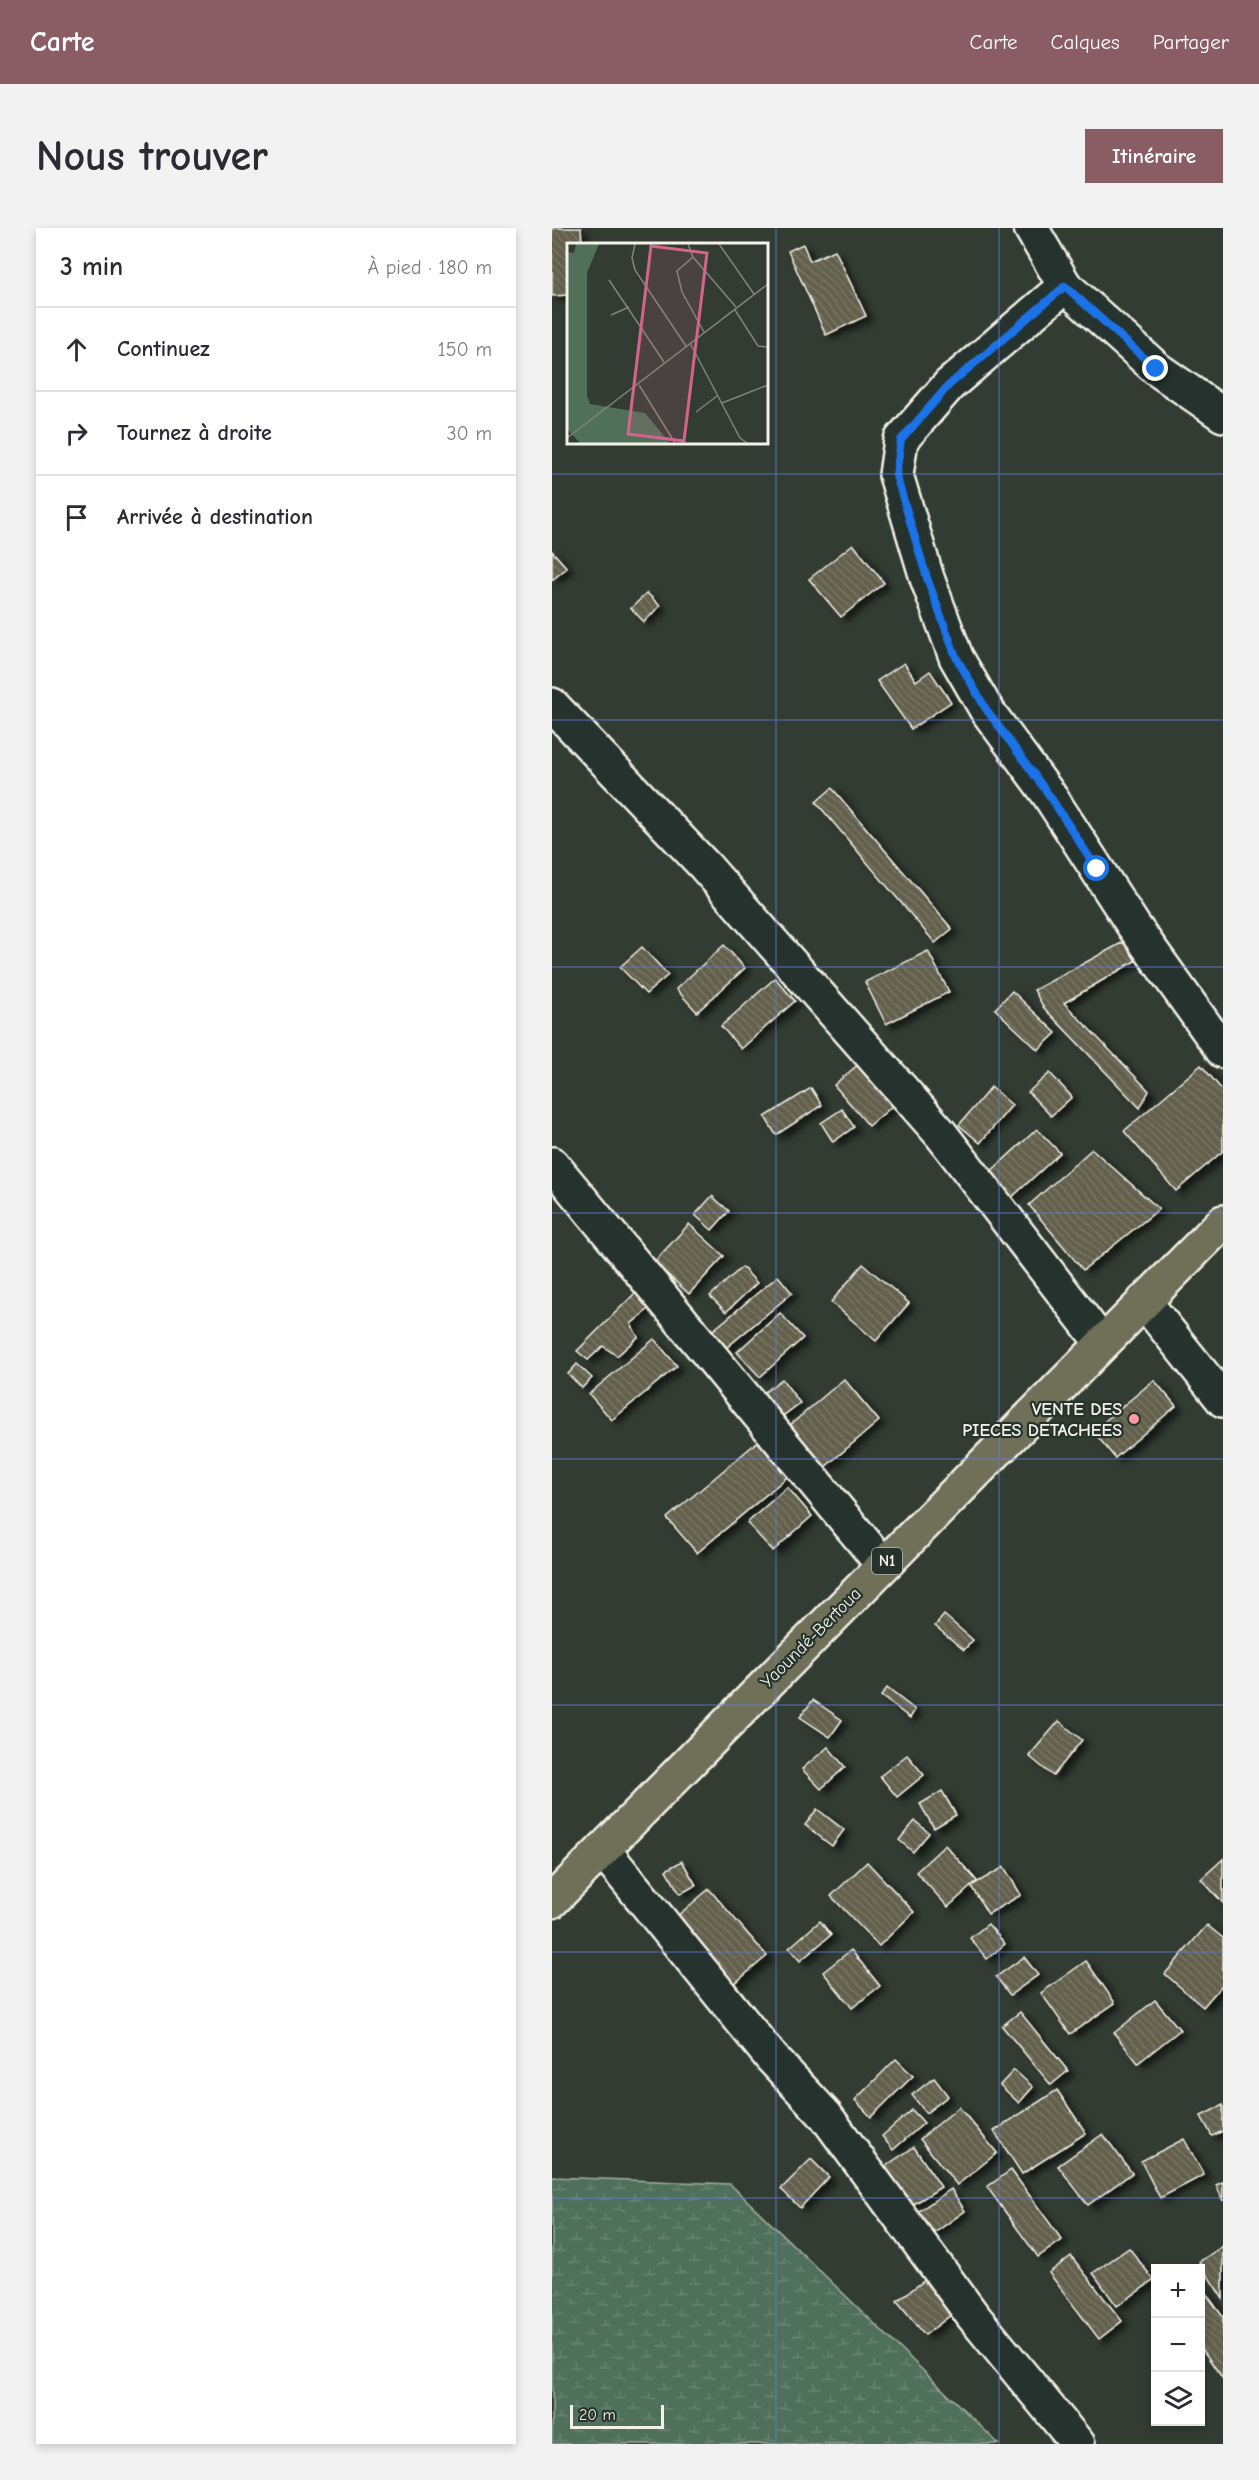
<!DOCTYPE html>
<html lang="fr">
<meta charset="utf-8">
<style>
:root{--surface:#fff;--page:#f2f2f3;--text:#2b2b33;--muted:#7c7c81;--line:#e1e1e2;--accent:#8a5d65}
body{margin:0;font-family:"Comic Neue",sans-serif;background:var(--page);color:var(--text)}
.controls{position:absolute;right:18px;bottom:18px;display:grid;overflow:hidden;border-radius:0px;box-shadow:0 3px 9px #0003}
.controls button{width:54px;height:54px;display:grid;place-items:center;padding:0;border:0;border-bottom:2px solid var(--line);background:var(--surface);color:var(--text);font:30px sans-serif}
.scale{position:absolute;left:18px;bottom:15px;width:94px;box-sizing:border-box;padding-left:6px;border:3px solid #f4f1e8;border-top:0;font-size:16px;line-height:21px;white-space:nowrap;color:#f4f1e8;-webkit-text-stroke:4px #26332d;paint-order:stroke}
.stop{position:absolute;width:18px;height:18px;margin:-14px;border:4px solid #1a73e8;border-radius:50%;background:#fff}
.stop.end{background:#1a73e8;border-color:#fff;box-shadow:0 2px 6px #0008}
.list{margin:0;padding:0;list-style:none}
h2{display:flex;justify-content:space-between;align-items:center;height:78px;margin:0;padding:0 24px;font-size:26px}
h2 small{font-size:20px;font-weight:400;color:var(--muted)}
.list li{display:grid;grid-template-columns:39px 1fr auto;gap:18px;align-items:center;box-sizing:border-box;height:84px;padding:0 24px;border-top:2px solid var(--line)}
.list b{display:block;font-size:22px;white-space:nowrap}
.list em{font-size:20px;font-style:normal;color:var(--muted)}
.icon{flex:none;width:33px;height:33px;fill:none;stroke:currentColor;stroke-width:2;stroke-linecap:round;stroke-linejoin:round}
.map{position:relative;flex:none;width:671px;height:2216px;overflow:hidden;border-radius:0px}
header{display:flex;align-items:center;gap:36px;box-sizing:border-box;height:84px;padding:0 30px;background:var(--accent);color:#fff}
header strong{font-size:28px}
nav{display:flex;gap:33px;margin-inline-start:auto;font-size:21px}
.intro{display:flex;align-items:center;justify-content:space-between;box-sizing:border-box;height:144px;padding:0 36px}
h1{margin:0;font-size:42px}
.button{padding:15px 27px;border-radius:0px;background:var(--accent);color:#fff;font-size:21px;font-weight:700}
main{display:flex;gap:36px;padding:0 36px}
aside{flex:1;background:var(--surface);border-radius:0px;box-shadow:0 3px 9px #0003}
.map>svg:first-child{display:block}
.wetland{fill:url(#wetland-marsh);stroke:#a2b0a1;stroke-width:1.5}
.building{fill:url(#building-back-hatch);stroke:#f4f1e8;stroke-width:1.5;filter:url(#shadow)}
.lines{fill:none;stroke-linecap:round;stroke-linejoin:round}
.street-casing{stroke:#f4f1e8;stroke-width:38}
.highway-casing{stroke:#f4f1e8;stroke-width:38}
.street{stroke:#26332d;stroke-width:33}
.highway{stroke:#706f59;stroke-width:33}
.route{stroke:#1a73e8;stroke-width:8}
.grid{fill:none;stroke:#5e7fdd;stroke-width:1.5;stroke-opacity:0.55}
.poi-dot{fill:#ff9aa2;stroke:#26332d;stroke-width:2}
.labels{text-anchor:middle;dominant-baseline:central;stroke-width:4.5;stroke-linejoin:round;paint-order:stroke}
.shield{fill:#26332d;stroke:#b6b8b0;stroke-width:1.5}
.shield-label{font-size:16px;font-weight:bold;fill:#f4f1e8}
.poi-label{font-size:18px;font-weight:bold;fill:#f4f1e8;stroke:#26332d;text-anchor:end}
.street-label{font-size:18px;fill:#f4f1e8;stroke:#26332d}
.inset-road{fill:none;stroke:#80847b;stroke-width:1.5}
.view{fill:#d4648c;fill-opacity:0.15;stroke:#d4648c;stroke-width:3}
.inset-edge{fill:none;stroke:#f4f1e8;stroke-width:3}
</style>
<header>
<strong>Carte</strong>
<nav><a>Carte</a><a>Calques</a><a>Partager</a></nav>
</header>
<div class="intro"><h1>Nous trouver</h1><a class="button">Itinéraire</a></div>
<main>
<aside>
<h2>3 min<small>À pied · 180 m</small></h2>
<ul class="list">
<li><svg class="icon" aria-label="ahead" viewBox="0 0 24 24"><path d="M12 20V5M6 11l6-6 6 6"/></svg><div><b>Continuez</b></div><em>150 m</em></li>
<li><svg class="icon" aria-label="right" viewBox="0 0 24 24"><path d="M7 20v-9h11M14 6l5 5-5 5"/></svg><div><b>Tournez à droite</b></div><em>30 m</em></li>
<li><svg class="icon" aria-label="arrive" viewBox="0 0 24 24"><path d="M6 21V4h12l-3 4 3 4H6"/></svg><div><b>Arrivée à destination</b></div></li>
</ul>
</aside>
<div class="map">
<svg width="671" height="2216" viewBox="0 0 671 2216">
<defs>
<pattern id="wetland-marsh" width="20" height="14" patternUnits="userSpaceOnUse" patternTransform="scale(1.5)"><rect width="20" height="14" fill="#50705a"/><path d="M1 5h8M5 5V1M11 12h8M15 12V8" fill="none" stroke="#6a8572"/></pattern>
<pattern id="building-back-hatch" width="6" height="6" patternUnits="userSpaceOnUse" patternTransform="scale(1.5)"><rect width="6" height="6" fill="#625f4c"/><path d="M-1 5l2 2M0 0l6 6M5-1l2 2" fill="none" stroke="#797666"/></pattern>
<filter id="shadow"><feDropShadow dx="6" dy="4" stdDeviation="3" flood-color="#0009"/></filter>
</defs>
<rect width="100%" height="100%" fill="#323c33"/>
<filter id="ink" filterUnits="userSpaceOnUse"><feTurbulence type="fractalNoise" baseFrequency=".0167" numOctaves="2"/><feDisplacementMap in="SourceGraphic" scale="12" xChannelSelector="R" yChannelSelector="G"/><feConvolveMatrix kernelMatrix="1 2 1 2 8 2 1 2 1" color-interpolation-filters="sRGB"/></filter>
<g filter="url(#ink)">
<polygon class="wetland" points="0,1949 178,1956 447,2216 0,2216"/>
<g class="building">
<polygon points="0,0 29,0 30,16 16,16 16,67 0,68"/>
<polygon points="251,16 258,33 283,22 314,88 274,107 236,23"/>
<polygon points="301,316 332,355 289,389 257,351"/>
<polygon points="0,323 15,340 0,352"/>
<polygon points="95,365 108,378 92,394 79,380"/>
<polygon points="352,435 364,453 378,443 399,474 359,501 325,453"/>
<polygon points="280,560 400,701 383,715 264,574"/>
<polygon points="579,710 583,733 512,775 597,863 588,880 492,780 482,762"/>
<polygon points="172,717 193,740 145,784 124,761"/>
<polygon points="90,719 116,747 94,766 68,739"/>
<polygon points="376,723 397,764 334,796 313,754"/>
<polygon points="223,750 243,773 189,821 169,798"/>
<polygon points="460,763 504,805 486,822 443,781"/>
<polygon points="309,834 344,875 317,898 282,857"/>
<polygon points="649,837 671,863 671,923 624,963 572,903"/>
<polygon points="498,845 520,869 499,888 476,864"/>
<polygon points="439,859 460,877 428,915 407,897"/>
<polygon points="259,860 270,877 224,907 213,889"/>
<polygon points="290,881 302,899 281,914 269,895"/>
<polygon points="485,901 508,925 458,971 435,947"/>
<polygon points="540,921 607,981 531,1042 477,977"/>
<polygon points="160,968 177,983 160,1002 143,987"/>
<polygon points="137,996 172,1028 137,1066 102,1034"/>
<polygon points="311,1036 357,1075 324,1113 279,1074"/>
<polygon points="190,1039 205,1055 174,1084 158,1068"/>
<polygon points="226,1048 240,1065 168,1125 153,1109"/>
<polygon points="85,1063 99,1079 79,1096 86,1109 65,1128 51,1118 36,1132 25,1123"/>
<polygon points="228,1085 251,1110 208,1149 185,1124"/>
<polygon points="102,1111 125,1138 60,1192 37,1166"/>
<polygon points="25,1136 40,1150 30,1160 16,1146"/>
<polygon points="230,1151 248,1175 224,1193 206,1169"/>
<polygon points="292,1151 327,1193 273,1239 238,1197"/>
<polygon points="602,1152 624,1178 563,1230 541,1203"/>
<polygon points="211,1209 241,1244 145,1325 115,1290"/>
<polygon points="235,1259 260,1288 221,1323 195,1295"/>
<polygon points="392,1387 421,1412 412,1422 383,1398"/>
<polygon points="335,1460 363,1482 358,1490 329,1468"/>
<polygon points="261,1472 290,1492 278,1509 248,1489"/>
<polygon points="507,1493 530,1512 501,1548 477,1528"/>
<polygon points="276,1519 293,1539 269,1561 250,1541"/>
<polygon points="355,1527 372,1547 345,1569 328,1548"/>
<polygon points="390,1563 404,1587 382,1600 368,1576"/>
<polygon points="265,1581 292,1602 280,1618 253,1597"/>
<polygon points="363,1593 377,1605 361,1624 347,1612"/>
<polygon points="393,1617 425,1653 396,1679 364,1644"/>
<polygon points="671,1631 671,1675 649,1651"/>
<polygon points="130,1633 144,1657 128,1666 114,1642"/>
<polygon points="315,1634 362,1684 327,1718 279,1668"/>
<polygon points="452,1639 469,1667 436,1686 419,1658"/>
<polygon points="157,1661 215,1728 182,1756 124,1689"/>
<polygon points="268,1693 279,1707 248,1733 237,1720"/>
<polygon points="436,1696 453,1716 435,1731 418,1710"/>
<polygon points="655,1697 671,1710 671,1756 651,1779 613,1746"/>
<polygon points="299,1722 328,1758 300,1780 271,1744"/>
<polygon points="472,1729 486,1747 458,1767 444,1749"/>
<polygon points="534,1733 563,1775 518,1806 489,1765"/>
<polygon points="603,1772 628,1802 586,1835 562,1805"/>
<polygon points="468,1784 516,1843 499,1857 450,1798"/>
<polygon points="344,1831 361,1848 319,1889 303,1872"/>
<polygon points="462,1842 481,1859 467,1875 448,1857"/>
<polygon points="382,1850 396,1868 374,1885 360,1867"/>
<polygon points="505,1862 534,1905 470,1946 442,1903"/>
<polygon points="671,1877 671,1903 660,1908 649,1888"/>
<polygon points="407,1879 445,1925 405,1957 368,1911"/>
<polygon points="360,1882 372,1895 341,1922 330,1908"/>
<polygon points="551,1906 580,1945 536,1977 506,1938"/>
<polygon points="632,1911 652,1947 608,1970 589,1933"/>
<polygon points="362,1919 389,1959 359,1978 332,1939"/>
<polygon points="259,1931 277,1949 248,1980 229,1961"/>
<polygon points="459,1942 510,2012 486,2029 435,1959"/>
<polygon points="671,1954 671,1973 664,1957"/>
<polygon points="399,1961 413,1983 378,2008 363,1986"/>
<polygon points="671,2018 671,2071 647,2034"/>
<polygon points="577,2020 602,2052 565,2078 541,2045"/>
<polygon points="519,2028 570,2093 547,2111 497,2045"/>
<polygon points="373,2052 400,2086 373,2107 345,2073"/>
<polygon points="648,2057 671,2089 671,2151 648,2118"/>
</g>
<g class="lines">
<defs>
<g id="street">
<polyline points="479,0 513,58 605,141 671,187"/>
<polyline points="513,58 397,157 349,212 344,247 375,350 404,429 434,481 497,567 581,697 671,823"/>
<polyline points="0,477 153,638 389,906 550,1115"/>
<polyline points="0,936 331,1337"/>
<polyline points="592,1073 671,1172"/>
<polyline points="51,1622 219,1829 274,1888 421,2088 526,2216"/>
</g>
<polyline id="highway" points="0,1673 671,994"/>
</defs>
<use href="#street" class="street-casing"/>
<use href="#highway" class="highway-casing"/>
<use href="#street" class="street"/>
<use href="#highway" class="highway"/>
</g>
</g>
<g class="lines" filter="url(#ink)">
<polyline class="route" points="545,641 497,567 434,481 404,429 375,350 344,247 349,212 397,157 513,58 604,141"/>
</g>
<path class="grid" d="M224,0V2216M447,0V2216M0,246H671M0,492H671M0,739H671M0,985H671M0,1231H671M0,1477H671M0,1724H671M0,1970H671"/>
<circle class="poi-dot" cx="582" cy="1191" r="6"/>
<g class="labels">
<rect class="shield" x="320" y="1320" width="30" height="26" rx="4.5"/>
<g class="shield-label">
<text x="335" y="1333">N1</text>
</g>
<g class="poi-label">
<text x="570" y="1181">VENTE DES<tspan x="570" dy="21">PIECES DETACHEES</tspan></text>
</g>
<g class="street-label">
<text transform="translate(259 1410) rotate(-45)">Yaoundé-Bertoua</text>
</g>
</g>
<g transform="translate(15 15)">
<rect width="201" height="201" fill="#323c33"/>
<path d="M9,1H32L20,30V153L23,161L78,170L103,200H13L0,186V9L7,10Z" fill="#50705a"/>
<path class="inset-road" d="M68,1L65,15L68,27L119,103M121,1L126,14L169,64M152,1L187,51M126,14L110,28L115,49L137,89M42,37L97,119M168,67L191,103L201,104M44,72L62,64M123,100L173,195L180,200M72,142L108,200M155,160L201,142M129,169L150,153M0,195L201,41"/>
<path class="view" d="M84,3L140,10L117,198L61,191Z"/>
<rect width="201" height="201" class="inset-edge"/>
</g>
</svg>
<div class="controls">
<button>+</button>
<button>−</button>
<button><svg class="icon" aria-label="layers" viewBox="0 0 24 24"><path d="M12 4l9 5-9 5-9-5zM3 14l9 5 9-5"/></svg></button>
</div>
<div class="scale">20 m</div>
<div class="stop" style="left:545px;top:641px"></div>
<div class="stop end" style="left:604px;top:141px"></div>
</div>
</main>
